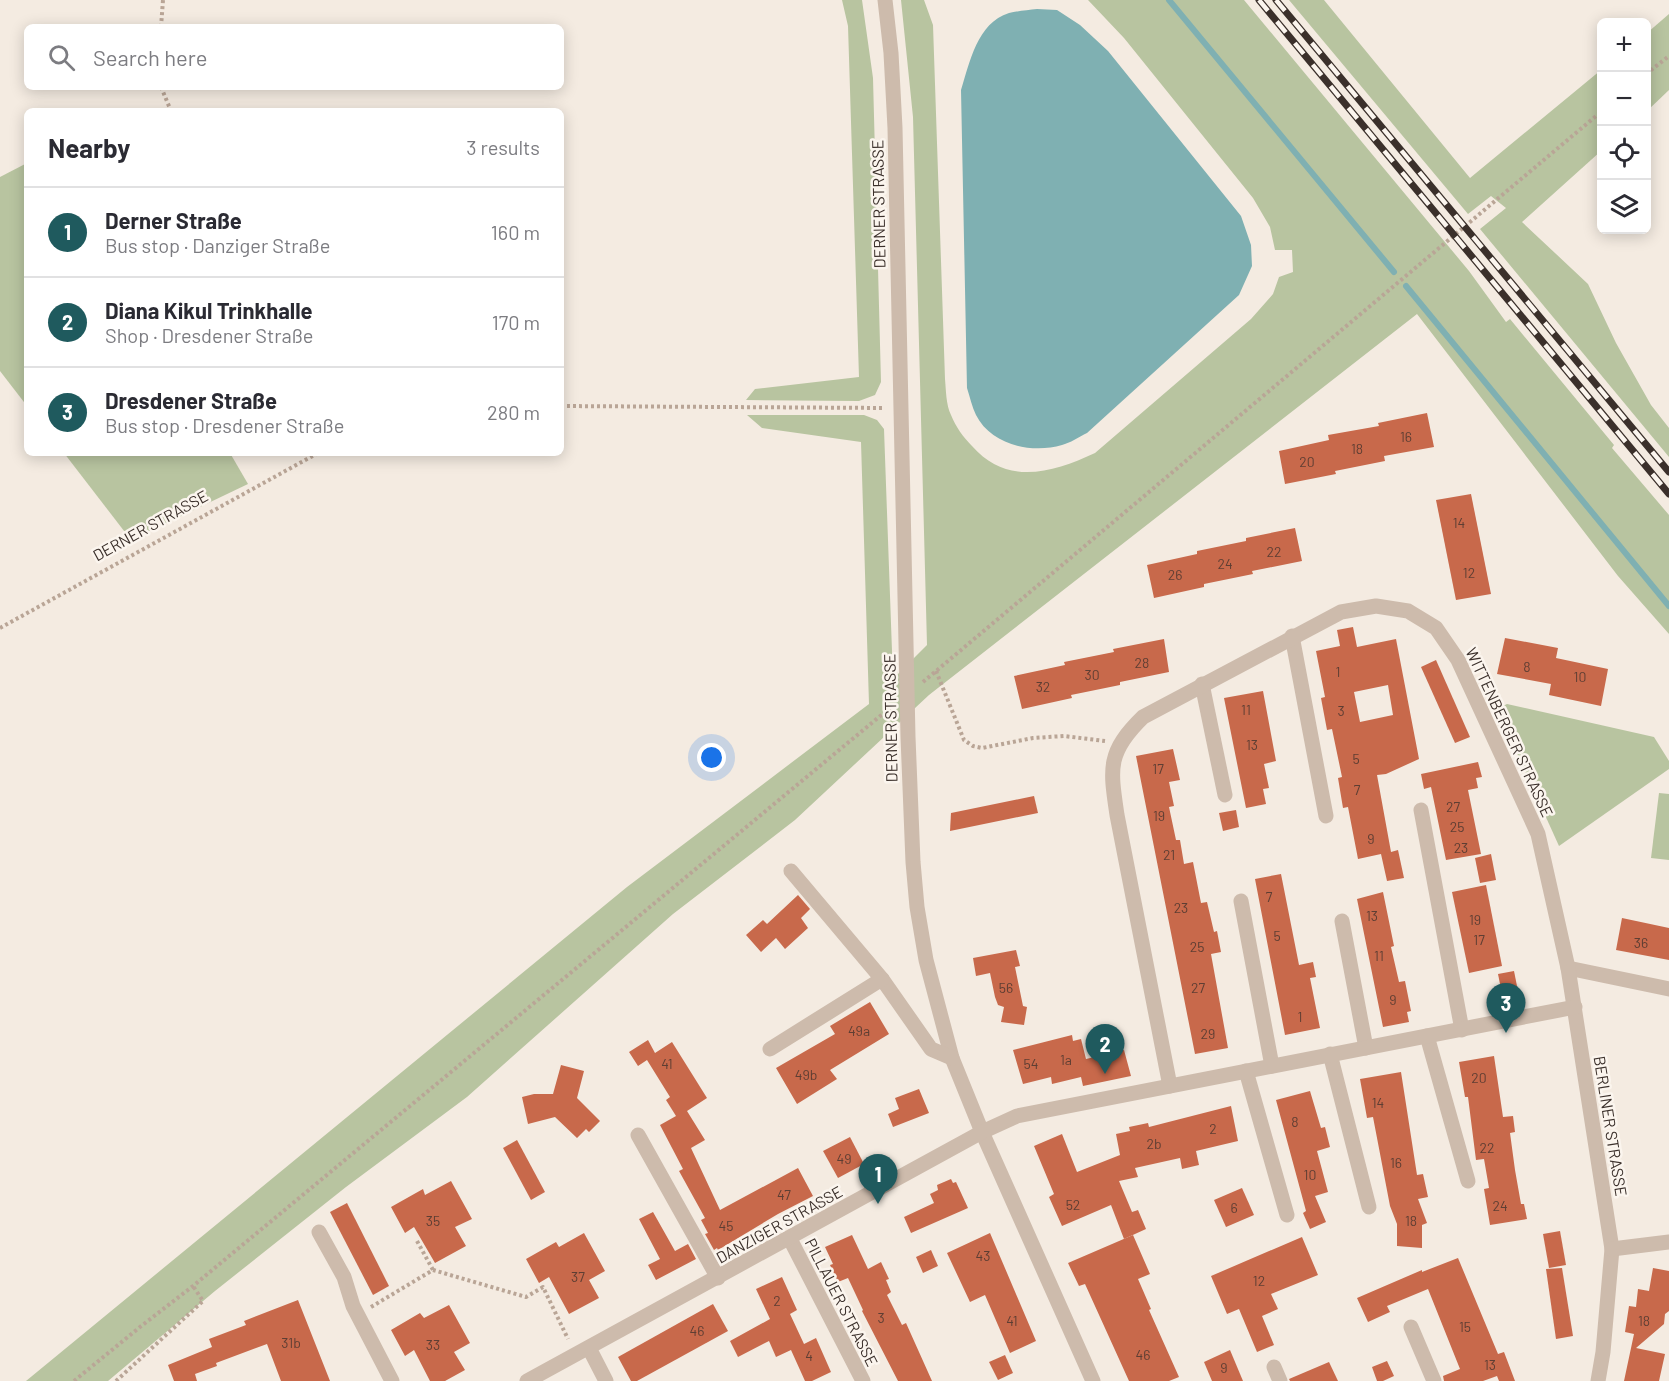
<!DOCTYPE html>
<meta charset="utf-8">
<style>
:root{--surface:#fff;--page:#f7f7f7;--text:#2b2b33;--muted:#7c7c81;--line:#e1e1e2;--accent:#1f5a5e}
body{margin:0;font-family:Barlow,sans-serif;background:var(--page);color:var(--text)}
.controls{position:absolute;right:18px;top:18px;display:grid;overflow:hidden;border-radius:9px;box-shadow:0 3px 15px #0003}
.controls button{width:54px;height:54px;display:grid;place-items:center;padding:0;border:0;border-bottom:2px solid var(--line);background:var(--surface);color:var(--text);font:30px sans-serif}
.you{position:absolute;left:712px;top:758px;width:21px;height:21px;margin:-15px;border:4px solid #fff;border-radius:50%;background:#1a73e8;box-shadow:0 0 0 9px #1a73e833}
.badge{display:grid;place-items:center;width:39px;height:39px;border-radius:50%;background:var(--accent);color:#fff;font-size:20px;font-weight:700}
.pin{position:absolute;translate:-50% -50px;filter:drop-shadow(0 2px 3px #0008)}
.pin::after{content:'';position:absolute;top:32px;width:21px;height:18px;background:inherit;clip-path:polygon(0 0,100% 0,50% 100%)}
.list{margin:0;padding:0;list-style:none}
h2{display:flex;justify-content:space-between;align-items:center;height:78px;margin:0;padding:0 24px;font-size:26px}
h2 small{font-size:20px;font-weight:400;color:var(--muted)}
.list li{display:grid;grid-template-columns:39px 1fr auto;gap:18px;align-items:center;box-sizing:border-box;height:90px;padding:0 24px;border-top:2px solid var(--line)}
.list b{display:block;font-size:22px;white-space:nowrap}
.list p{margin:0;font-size:20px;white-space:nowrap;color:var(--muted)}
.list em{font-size:20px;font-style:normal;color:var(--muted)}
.icon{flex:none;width:33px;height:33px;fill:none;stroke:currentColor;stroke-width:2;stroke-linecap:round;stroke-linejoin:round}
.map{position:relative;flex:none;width:1669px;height:1381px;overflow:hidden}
.search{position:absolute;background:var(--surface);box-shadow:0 3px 15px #0003;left:24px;top:24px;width:540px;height:66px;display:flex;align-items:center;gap:15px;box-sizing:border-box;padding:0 21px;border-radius:9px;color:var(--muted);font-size:22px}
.panel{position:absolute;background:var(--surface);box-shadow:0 3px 15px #0003;left:24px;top:108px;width:540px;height:348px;border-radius:9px}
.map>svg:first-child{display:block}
.green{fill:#b8c4a0}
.water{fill:#7fb0b2}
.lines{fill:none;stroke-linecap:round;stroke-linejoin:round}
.stream{stroke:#7fb0b2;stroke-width:6}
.building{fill:#c8694b;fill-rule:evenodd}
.path{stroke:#b9a596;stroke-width:4;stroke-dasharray:3 3;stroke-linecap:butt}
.minor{stroke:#cdbbac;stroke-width:15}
.rail-casing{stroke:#3b302b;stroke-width:7}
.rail{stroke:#fbf5ee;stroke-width:4.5;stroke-dasharray:14;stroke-linecap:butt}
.labels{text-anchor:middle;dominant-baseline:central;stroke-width:5;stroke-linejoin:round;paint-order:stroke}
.number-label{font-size:14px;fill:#5e3e33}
.street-label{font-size:16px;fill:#3b302b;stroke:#fbf5ee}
</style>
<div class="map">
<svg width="1669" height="1381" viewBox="0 0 1669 1381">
<rect width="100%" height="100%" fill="#f4ebe1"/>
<g class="green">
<polygon points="842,0 862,0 873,78 881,382 875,395 859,401 746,400 755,389 859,377 848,26"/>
<path d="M901,0H924L933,25L945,379C946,390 946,405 951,415C956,427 963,437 972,446C1007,486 1052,473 1095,453L1251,319L1273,294L1279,277L1293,272L1292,250H1275L1270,227L1253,198L1124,38L1088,0H1244L1469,271L1506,322L1510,319L1614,445L1612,448L1669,515V634L1618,576L1417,314L929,695L795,820L673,914L467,1097L346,1187L215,1291L108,1381H26L627,887L869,704L861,442L762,428L747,415H864L877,420L884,429L893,679L927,645L913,117Z"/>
<polygon points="1289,0 1324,0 1470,178 1601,70 1601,151 1522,222 1588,284 1616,343 1651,405 1669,428 1669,457 1480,229 1506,208 1491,196 1468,214"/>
<polygon points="1669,14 1669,90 1647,111 1647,33"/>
<polygon points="27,163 27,406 0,371 0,177"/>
<polygon points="64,453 230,453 248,484 131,540"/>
<polygon points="1507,704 1654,737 1669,761 1669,769 1559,846 1497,709"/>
<polygon points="1659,793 1669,794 1669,860 1651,858"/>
</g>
<path class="water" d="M1037,9L1057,10L1080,25L1108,51L1241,216L1251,245L1252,266L1239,295L1087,433C1079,437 1070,443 1062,445C1032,454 991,445 976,415C972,407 970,397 967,388L961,90C970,62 977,23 1009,13C1018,11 1028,10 1037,9Z"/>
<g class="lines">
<g class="stream">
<polyline points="1169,0 1394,272"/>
<polyline points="1406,286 1669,606"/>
</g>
</g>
<g class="building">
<polygon points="1427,413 1434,447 1384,456 1385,461 1335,471 1336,474 1285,484 1279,451 1329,440 1328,435 1379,426 1378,423"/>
<polygon points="1471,494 1491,594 1456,600 1436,500"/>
<polygon points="1295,528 1302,561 1252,571 1253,574 1204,584 1204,587 1154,598 1147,565 1197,554 1197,551 1246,541 1246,538"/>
<path d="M1353,627L1357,647L1396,639L1419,759L1386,774L1377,775L1391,852L1398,850L1404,878L1387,881L1381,854L1358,859L1348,807L1343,808L1338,778L1342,777L1332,729L1327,730L1321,698L1325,697L1316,651L1340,646L1337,630ZM1388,685L1393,715L1360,722L1354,692Z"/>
<polygon points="1505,638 1558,648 1556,658 1608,669 1601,706 1549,695 1551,684 1497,674"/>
<polygon points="1164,639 1169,672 1120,682 1120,685 1071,695 1072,698 1022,709 1014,676 1065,665 1064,662 1114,652 1113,649"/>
<polygon points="1436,660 1470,737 1455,743 1421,667"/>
<polygon points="1263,691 1276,761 1264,764 1269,788 1263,789 1266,804 1246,808 1224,698"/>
<polygon points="1173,749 1180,780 1169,782 1174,806 1169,807 1176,840 1180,840 1184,864 1193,862 1201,903 1207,902 1214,932 1217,931 1221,952 1211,954 1228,1048 1195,1054 1136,756"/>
<polygon points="1478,762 1482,777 1476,778 1478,788 1468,790 1481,854 1446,860 1431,787 1424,789 1421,774"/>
<polygon points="1034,796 1038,813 950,831 951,813"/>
<polygon points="1236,810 1239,827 1223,831 1219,813"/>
<polygon points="1491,854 1496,880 1480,883 1475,858"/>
<polygon points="1281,874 1299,965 1313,962 1316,977 1310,978 1320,1028 1285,1035 1255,879"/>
<polygon points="1486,885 1502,966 1469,973 1452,892"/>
<polygon points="1383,892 1394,946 1391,947 1399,982 1405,981 1411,1011 1407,1012 1409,1022 1383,1027 1357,899"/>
<polygon points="798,895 810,909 801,918 808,928 785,949 776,938 761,952 746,935 763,920 767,924"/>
<polygon points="1622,918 1669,928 1669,960 1616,950"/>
<polygon points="1016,950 1020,966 1015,967 1023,1006 1027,1007 1024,1025 1001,1022 1004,1007 998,1005 995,997 990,973 976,976 973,958"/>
<polygon points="1514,971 1519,996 1503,999 1498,974"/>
<polygon points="870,1002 889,1034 830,1070 837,1079 797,1104 776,1068 835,1034 830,1026"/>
<polygon points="1072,1035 1073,1041 1081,1039 1086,1059 1124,1050 1131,1076 1083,1086 1081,1077 1052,1084 1051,1077 1023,1084 1013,1050"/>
<polygon points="648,1040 655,1053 672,1042 707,1098 687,1111 705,1140 691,1148 720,1210 798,1168 813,1196 778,1214 718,1250 717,1248 714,1250 705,1234 708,1233 701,1220 705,1218 679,1171 683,1169 660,1125 676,1116 666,1100 670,1097 647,1060 638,1066 629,1052"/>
<polygon points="1494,1056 1503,1117 1513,1116 1515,1132 1510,1133 1515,1170 1521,1204 1524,1204 1527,1219 1490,1225 1484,1189 1489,1188 1484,1159 1476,1160 1468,1097 1465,1097 1459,1062"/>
<polygon points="561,1065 584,1071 577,1098 600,1121 589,1132 586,1129 577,1138 555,1117 528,1124 522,1097 534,1094 553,1094"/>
<polygon points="1401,1072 1417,1175 1423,1174 1428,1197 1418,1199 1427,1223 1422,1225 1422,1248 1397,1246 1397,1224 1390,1206 1373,1117 1367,1118 1360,1079"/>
<polygon points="919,1089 929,1113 893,1127 888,1114 899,1109 895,1098"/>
<polygon points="1310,1091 1321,1128 1325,1127 1330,1147 1317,1151 1328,1192 1315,1196 1326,1222 1310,1229 1303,1213 1306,1211 1276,1100"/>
<polygon points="1231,1106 1238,1141 1196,1151 1199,1165 1182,1169 1180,1158 1135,1168 1138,1177 1119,1181 1132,1212 1138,1210 1146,1229 1124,1239 1111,1205 1062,1226 1049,1197 1054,1194 1034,1146 1062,1134 1077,1172 1120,1155 1116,1134 1130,1131 1129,1127 1148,1123 1149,1127"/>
<polygon points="850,1137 864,1164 838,1178 823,1151"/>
<polygon points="517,1140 545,1192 531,1200 503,1148"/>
<polygon points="951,1179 953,1183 956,1182 968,1208 911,1233 904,1217 934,1203 930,1194 938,1190 937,1185"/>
<polygon points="451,1181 472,1219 455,1227 466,1246 435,1263 414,1227 405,1233 391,1207 423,1189 425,1195"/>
<polygon points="1242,1188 1254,1215 1226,1227 1214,1200"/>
<polygon points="347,1203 389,1286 373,1295 330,1212"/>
<polygon points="653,1212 675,1251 688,1244 696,1259 656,1280 648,1265 660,1259 639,1219"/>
<polygon points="1560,1231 1566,1265 1549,1268 1543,1234"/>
<polygon points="584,1233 605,1271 589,1280 599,1298 569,1314 549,1277 539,1283 526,1259 556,1242 559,1247"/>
<polygon points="990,1233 1036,1341 1010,1353 985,1295 970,1302 947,1253"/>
<polygon points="852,1235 868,1269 881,1262 889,1279 886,1280 891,1292 887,1295 902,1325 906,1323 932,1381 898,1381 862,1311 863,1310 848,1278 838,1282 830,1265 833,1264 825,1247"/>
<polygon points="1133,1235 1150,1274 1138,1279 1151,1309 1149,1310 1179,1377 1169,1381 1129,1381 1085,1284 1079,1286 1068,1263"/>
<polygon points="1302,1237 1318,1275 1271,1294 1278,1309 1262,1316 1274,1345 1257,1352 1239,1309 1227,1314 1211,1276"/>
<polygon points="931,1250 938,1266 923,1273 916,1257"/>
<polygon points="1458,1258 1498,1354 1504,1352 1515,1381 1499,1381 1497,1376 1483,1381 1444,1381 1443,1376 1460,1369 1428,1289 1387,1306 1390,1312 1368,1322 1357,1298 1422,1270 1422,1272"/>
<polygon points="1562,1268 1573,1336 1556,1339 1546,1269"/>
<polygon points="1653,1268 1669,1271 1669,1311 1665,1314 1664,1324 1636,1348 1665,1354 1659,1381 1624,1381 1634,1334 1625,1332 1629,1306 1636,1307 1638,1289 1649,1291"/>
<polygon points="782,1277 797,1310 790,1314 804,1344 816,1338 831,1372 812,1381 805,1381 791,1350 776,1357 769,1341 738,1357 730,1341 770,1319 756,1289"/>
<polygon points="298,1300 330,1381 281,1381 267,1344 216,1363 217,1366 195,1374 197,1381 174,1381 168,1365 212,1347 209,1339 246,1325 244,1321"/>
<polygon points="713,1304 728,1331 637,1381 631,1381 618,1357"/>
<polygon points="449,1305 470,1343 454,1352 465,1370 445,1381 430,1381 414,1350 405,1356 391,1330 420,1313 424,1318"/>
<polygon points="1230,1350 1243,1381 1212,1381 1204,1362"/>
<polygon points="1005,1355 1013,1373 998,1380 989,1362"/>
<polygon points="1387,1361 1394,1376 1383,1381 1377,1381 1372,1367"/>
<polygon points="1329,1362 1338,1381 1290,1381 1289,1379"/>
</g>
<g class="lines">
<g class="path">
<polyline points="161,27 163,0"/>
<polyline points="1646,74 1669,56"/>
<polyline points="161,87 171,111"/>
<polyline points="561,406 885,408"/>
<polyline points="0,628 318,453"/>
<polyline points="936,671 964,740 973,746 982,748 1033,738 1064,736 1105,741"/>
<polyline points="923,682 1602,111"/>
<polyline points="417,1241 433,1270"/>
<polyline points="371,1307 433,1270 526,1297 543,1287 568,1339"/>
<polyline points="74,1381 140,1327 193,1286 891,707"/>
<polyline points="116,1381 203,1301 193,1286"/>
</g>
<g class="minor">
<polyline points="885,0 891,53 895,128 908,737 913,862 917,907 926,960 952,1058 982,1132 1093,1381"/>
<polyline points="1292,636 1326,816"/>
<polyline points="1202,684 1225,795"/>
<polyline points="1421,810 1462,1030"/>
<polyline points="791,871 882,979 931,1049 952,1058"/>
<polyline points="1241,901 1272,1066"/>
<polyline points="1342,921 1366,1048"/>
<polyline points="1568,968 1669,989"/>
<polyline points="1427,1036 1468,1181"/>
<polyline points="770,1049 882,979"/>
<polyline points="1330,1054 1369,1207"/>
<polyline points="1246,1071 1287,1215"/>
<path d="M1170,1086L1117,815C1110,768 1107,752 1143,717L1341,612L1376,606L1408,611L1436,628L1458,660L1538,834L1568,968L1612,1249L1603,1352L1598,1381"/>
<polyline points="638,1135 718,1278"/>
<polyline points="319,1232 344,1277 353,1306 392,1381"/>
<polyline points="790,1239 863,1381"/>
<polyline points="1612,1249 1669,1242"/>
<polyline points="1411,1327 1434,1381"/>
<polyline points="589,1348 606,1381"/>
<polyline points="1274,1367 1280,1381"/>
<polyline points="527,1381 982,1132 1017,1116 1575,1007"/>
</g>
<defs>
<g id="rail">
<polyline points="1259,0 1669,494"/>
<polyline points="1276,0 1669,472"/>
</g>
</defs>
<use href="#rail" class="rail-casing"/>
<use href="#rail" class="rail"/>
</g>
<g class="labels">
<g class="number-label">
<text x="1406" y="436">16</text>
<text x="1357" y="448">18</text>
<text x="1307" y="461">20</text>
<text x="1459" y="522">14</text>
<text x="1274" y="551">22</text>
<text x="1225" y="563">24</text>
<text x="1469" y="572">12</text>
<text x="1175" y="574">26</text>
<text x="1142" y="662">28</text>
<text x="1527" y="666">8</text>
<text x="1338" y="671">1</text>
<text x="1092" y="674">30</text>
<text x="1580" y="676">10</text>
<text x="1043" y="686">32</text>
<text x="1246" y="709">11</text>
<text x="1341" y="710">3</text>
<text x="1252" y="744">13</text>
<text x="1356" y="758">5</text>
<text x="1158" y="768">17</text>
<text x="1357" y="789">7</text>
<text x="1453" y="806">27</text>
<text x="1159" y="815">19</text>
<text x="1457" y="826">25</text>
<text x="1371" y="838">9</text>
<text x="1461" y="847">23</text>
<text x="1169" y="854">21</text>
<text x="1269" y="896">7</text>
<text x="1181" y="907">23</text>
<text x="1372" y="915">13</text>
<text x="1475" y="919">19</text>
<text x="1277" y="935">5</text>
<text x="1479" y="939">17</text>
<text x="1641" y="942">36</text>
<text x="1197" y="946">25</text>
<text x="1379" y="955">11</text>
<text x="1006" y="987">56</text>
<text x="1198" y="987">27</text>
<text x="1393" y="999">9</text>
<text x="1300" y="1016">1</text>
<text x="859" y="1030">49a</text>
<text x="1208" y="1033">29</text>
<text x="1066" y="1059">1a</text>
<text x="667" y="1063">41</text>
<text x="1031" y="1063">54</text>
<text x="806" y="1074">49b</text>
<text x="1479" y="1077">20</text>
<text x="1378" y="1102">14</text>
<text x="1295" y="1121">8</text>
<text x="1213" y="1128">2</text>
<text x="1154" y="1143">2b</text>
<text x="1487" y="1147">22</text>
<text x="844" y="1158">49</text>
<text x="1396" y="1162">16</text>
<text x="1310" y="1174">10</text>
<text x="784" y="1194">47</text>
<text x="1073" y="1204">52</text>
<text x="1500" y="1205">24</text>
<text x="1234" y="1207">6</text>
<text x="433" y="1220">35</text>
<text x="1411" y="1220">18</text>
<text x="726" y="1225">45</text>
<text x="983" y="1255">43</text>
<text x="578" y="1276">37</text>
<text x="1259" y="1280">12</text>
<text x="777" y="1300">2</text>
<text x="881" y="1317">3</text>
<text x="1012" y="1320">41</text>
<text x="1644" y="1320">18</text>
<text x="1465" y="1326">15</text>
<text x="697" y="1330">46</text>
<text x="291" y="1342">31b</text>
<text x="433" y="1344">33</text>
<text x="1143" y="1354">46</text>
<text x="809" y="1355">4</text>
<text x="1490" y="1364">13</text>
<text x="1224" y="1367">9</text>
</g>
<g class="street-label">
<text transform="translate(878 204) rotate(-91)">DERNER STRASSE</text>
<text transform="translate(150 525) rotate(-29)">DERNER STRASSE</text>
<text transform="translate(890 718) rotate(-91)">DERNER STRASSE</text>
<text transform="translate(1510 732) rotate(65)">WITTENBERGER STRASSE</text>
<text transform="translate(1611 1126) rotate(81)">BERLINER STRASSE</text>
<text transform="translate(779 1224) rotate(-29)">DANZIGER STRASSE</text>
<text transform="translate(842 1302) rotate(63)">PILLAUER STRASSE</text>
</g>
</g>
</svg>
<div class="controls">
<button>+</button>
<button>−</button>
<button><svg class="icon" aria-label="locate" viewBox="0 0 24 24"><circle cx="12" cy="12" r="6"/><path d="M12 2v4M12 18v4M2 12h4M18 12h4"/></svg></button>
<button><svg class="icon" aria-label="layers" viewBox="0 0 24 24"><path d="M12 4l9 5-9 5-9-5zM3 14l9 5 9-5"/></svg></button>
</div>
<div class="you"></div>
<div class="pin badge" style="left:878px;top:1204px">1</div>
<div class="pin badge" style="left:1105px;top:1074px">2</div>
<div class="pin badge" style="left:1506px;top:1033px">3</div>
<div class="search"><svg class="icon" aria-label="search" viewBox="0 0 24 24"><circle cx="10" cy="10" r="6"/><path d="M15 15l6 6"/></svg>Search here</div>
<section class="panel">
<h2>Nearby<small>3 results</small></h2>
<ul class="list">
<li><span class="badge">1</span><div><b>Derner Straße</b><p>Bus stop · Danziger Straße</p></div><em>160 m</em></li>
<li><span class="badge">2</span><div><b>Diana Kikul Trinkhalle</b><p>Shop · Dresdener Straße</p></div><em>170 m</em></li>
<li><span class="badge">3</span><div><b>Dresdener Straße</b><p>Bus stop · Dresdener Straße</p></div><em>280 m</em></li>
</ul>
</section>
</div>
